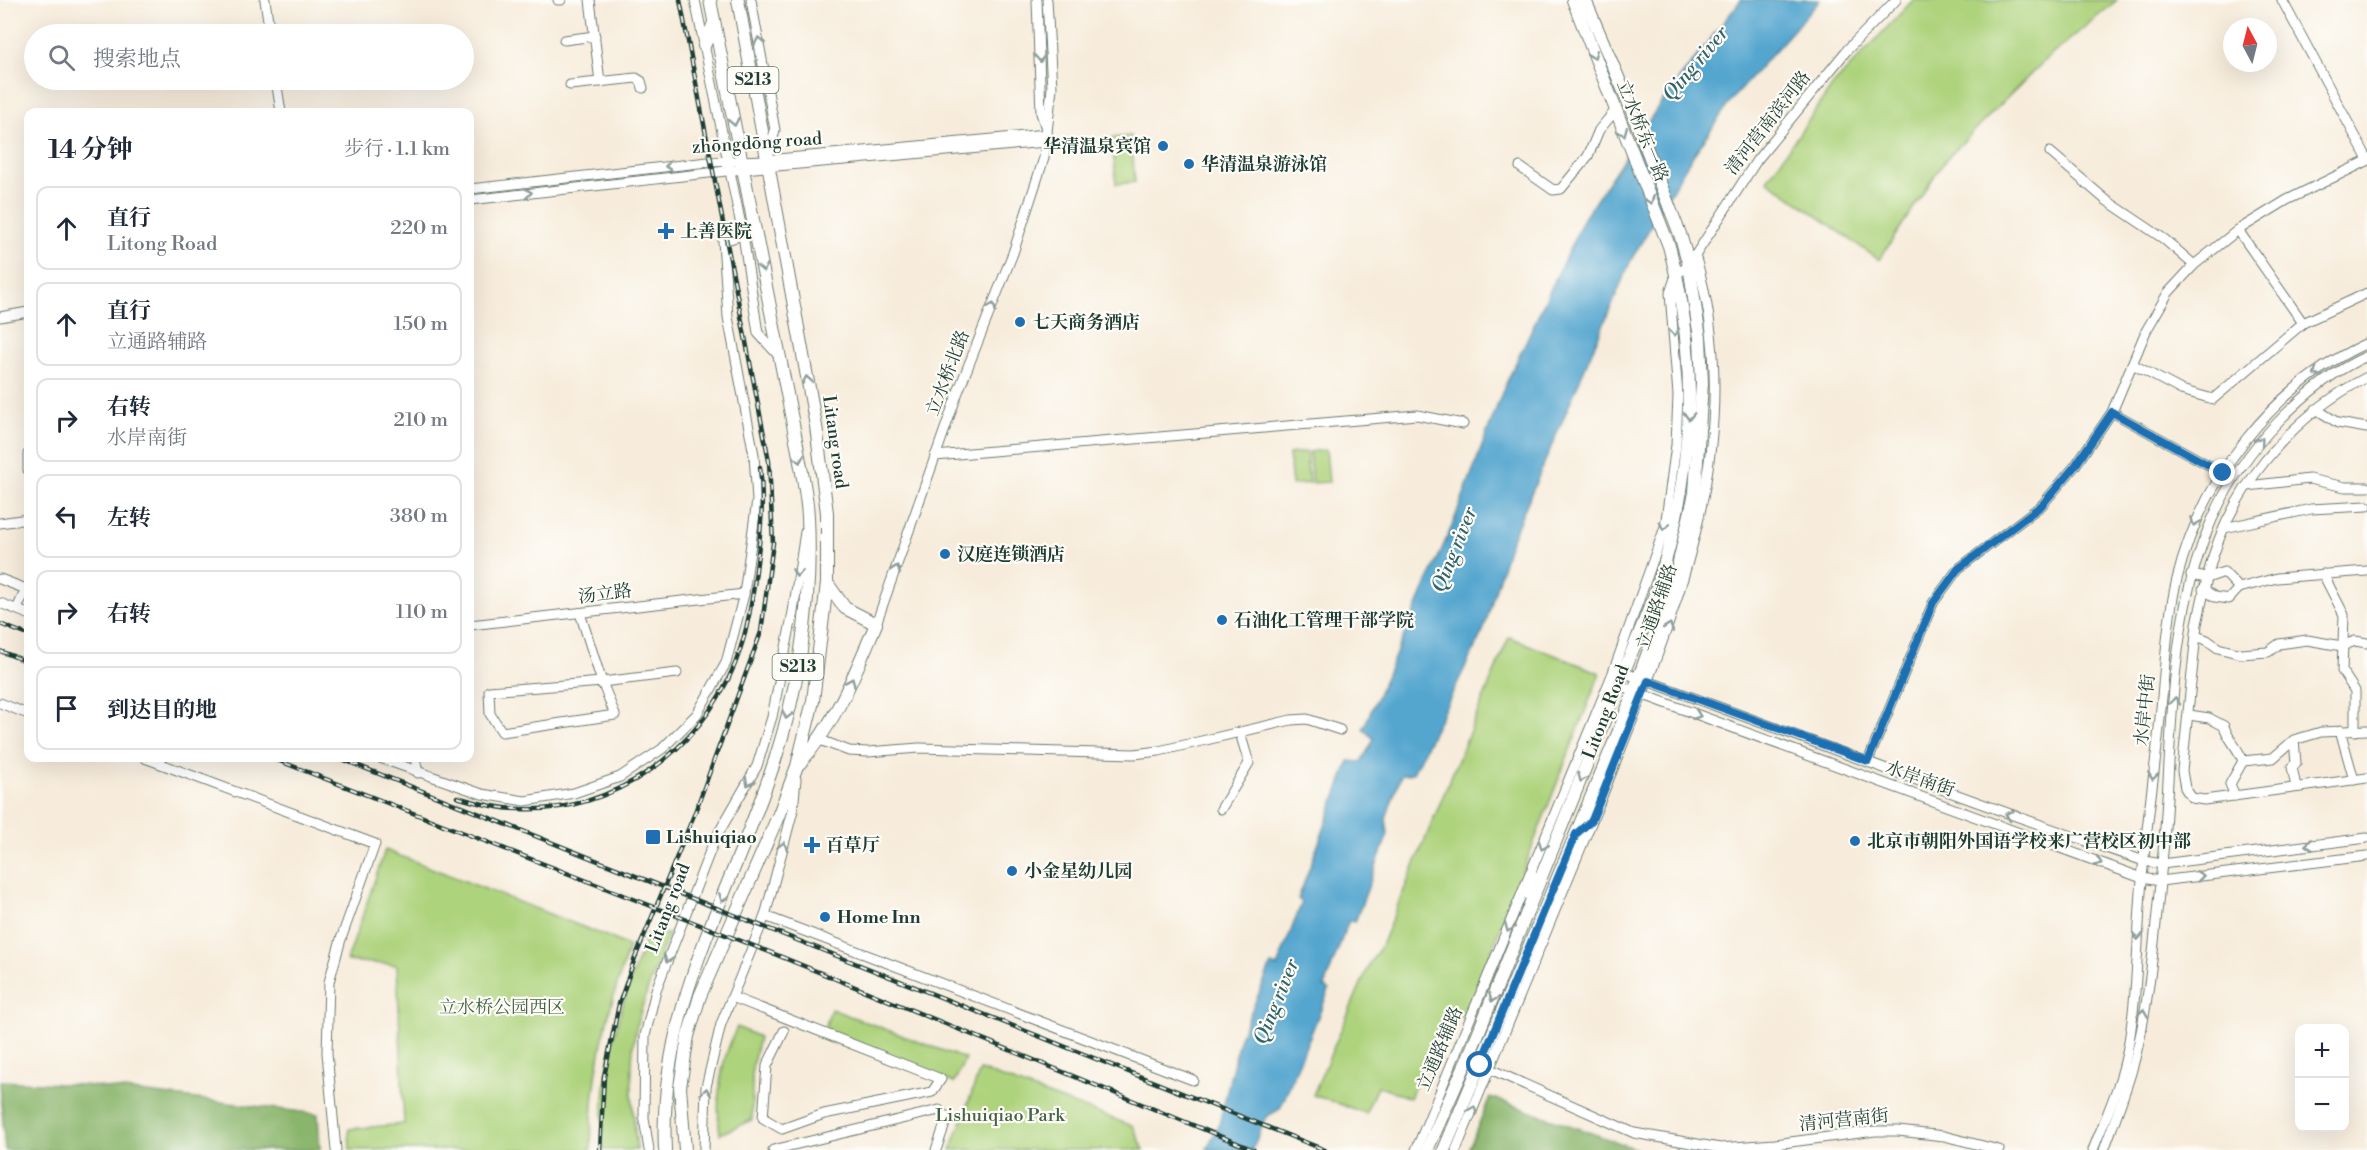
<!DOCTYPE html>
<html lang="zh">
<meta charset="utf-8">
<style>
:root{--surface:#fff;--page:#f6f6f7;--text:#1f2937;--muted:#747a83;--line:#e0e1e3}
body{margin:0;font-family:"Libre Bodoni","Noto Serif SC",serif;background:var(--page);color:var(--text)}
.controls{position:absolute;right:18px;bottom:18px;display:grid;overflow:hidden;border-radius:12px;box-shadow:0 6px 24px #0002}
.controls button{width:54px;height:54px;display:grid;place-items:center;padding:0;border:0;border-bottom:2px solid var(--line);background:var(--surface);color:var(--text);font:30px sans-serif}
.compass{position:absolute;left:2223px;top:18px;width:54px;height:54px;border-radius:50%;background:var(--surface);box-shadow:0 6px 24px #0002;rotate:353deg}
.stop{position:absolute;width:18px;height:18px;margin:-14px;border:4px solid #1f6fb2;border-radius:50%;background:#fff}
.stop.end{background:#1f6fb2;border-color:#fff;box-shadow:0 2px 6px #0008}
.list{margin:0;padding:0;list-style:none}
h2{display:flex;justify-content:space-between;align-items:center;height:78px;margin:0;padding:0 24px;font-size:26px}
h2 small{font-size:20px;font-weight:400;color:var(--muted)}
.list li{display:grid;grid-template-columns:39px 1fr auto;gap:18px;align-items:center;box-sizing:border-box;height:84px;margin:0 12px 12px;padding:0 12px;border:2px solid var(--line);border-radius:12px}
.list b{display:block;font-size:22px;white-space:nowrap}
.list p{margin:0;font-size:20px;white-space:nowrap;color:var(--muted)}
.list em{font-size:20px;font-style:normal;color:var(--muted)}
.icon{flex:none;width:33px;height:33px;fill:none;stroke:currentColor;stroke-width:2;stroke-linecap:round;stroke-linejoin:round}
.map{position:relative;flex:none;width:2367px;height:1150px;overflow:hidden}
.search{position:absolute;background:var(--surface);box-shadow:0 6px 24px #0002;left:24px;top:24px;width:450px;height:66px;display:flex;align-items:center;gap:15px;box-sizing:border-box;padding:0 21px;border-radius:33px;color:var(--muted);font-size:22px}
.panel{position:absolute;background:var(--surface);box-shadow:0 6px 24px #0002;left:24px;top:108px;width:450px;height:654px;border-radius:12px}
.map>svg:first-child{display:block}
.green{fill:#aed37d;stroke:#668858;stroke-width:1.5}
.forest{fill:#8ab56c;stroke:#547950;stroke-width:1.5}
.water{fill:#55a6cf;stroke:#3a7282;stroke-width:1.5}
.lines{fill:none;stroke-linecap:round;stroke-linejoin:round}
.minor-casing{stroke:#6b7a6e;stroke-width:11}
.major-casing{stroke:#6b7a6e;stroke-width:14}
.minor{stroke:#fff;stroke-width:9}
.major{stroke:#fff;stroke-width:12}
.rail-casing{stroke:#1f3d34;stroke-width:4.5}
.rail{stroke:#fdfcf7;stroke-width:2;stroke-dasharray:7;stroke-linecap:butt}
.oneway{stroke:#8f9e9a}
.route{stroke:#1f6fb2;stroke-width:8}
.poi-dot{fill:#1f6fb2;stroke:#fdfcf7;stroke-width:2}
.labels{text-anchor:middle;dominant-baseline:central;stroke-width:4.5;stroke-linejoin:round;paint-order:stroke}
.shield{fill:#fdfcf7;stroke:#62766e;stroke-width:1.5}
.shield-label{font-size:16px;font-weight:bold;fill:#1f3d34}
.street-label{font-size:18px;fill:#1f3d34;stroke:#fdfcf7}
.poi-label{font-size:18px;font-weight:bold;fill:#1f3d34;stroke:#fdfcf7;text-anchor:start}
.park-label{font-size:18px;fill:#436246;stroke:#fdfcf7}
.water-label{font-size:20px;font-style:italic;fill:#32626a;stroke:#fdfcf7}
</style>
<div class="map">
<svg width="2367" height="1150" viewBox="0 0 2367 1150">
<rect width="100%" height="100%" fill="#fdfcf7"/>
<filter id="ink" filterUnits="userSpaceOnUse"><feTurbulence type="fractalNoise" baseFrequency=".0167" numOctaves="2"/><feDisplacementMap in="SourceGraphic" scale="12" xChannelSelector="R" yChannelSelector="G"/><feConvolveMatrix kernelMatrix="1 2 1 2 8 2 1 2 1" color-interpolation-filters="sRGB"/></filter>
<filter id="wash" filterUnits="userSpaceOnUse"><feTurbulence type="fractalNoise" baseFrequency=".008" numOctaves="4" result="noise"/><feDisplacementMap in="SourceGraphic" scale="24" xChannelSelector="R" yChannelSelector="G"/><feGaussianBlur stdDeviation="1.35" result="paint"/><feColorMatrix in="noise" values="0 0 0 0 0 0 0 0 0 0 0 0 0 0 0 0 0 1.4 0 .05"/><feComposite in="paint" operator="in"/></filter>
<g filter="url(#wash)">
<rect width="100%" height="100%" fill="#f7ecdb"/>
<g class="green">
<polygon points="1913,0 2117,0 2043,62 1946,159 1879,260 1767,180 1833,85"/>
<polygon points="1131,136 1135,182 1116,184 1112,138"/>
<polygon points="1326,450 1329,482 1312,483 1309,452"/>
<polygon points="1306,452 1309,483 1292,485 1289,454"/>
<polygon points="1509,637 1600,673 1465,1018 1446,1013 1410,1098 1377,1086 1366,1113 1313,1095 1370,963 1380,948"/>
<path d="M385,850L611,938L629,947C605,1019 591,1074 591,1150H350L349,1129L404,1124L397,965L347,961Z"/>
<path d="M648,933L669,934C656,968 640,1004 634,1040C629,1077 633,1113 637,1150H603C599,1074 620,1003 648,933Z"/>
<polygon points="831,1009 965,1059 954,1083 824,1030"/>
<path d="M737,1027L759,1037L752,1068V1120L720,1134C715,1098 721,1059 737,1027Z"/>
<polygon points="980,1070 1133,1126 1144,1150 951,1150"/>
</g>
<g class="forest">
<polygon points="0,1081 83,1085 318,1114 320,1150 5,1150"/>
<polygon points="1490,1097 1639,1150 1468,1150"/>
</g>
<polygon class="water" points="1741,0 1820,0 1732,99 1688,163 1631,260 1508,548 1484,629 1413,773 1401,775 1386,818 1388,834 1355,922 1349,920 1324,987 1329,990 1280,1109 1266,1117 1252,1150 1206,1150 1219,1125 1239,1040 1271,965 1277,967 1302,902 1298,899 1349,761 1361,762 1374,739 1363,729 1452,526 1503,390 1584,218 1660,104"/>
</g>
<g filter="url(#ink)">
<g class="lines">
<defs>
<g id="minor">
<polyline points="265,0 270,34"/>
<polyline points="558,0 561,0"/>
<polyline points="590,0 600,82"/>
<polyline points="695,0 743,235 758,333 779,356"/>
<polyline points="751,0 775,130 768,158"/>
<polyline points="1037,0 1041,113 1047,132"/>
<polyline points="2282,0 2367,158"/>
<polyline points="564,40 595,36"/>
<polyline points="276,80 281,112"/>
<polyline points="570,85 636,78 641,81 643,88"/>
<polyline points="2050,152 2106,200 2164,239 2194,265"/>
<polyline points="1520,167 1553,190 1561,189 1588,156 1599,130 1615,111"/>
<polyline points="470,189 708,162 767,160 1047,134"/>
<polyline points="470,200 744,169 1046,142"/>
<polyline points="2238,230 2303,323"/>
<polyline points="0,317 28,312"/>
<polyline points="2132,364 2181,390 2213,399 2303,323 2367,293"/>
<path d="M2367,377C2289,418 2227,492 2207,578L2224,572L2239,588L2277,578L2367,571"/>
<polyline points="2316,409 2338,423 2367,428"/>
<polyline points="2112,412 2223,473"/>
<polyline points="28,454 28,470"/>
<polyline points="935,456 1417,415 1463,424"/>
<polyline points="2248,486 2309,479 2345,487 2367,487"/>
<polyline points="0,523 28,519"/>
<polyline points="2224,528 2311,509 2367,506"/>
<polyline points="2323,574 2344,615 2342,671 2355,691 2355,731"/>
<polyline points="2191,575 2207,578 2197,624 2182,771 2185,788 2192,798 2204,800 2367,778"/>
<polyline points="0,579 26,589"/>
<polyline points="2203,589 2215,597 2229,599 2239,588"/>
<polyline points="0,603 28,614"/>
<polyline points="17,609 26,589 28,590"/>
<polyline points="580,613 602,682 677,673"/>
<polyline points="876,624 958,392 1013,253 1044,158 1052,88 1047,0"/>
<polyline points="470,625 744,594"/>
<polyline points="2196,636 2207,640 2218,648 2241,654 2268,652 2279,644 2307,640 2342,646 2355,641 2367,643"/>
<path d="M1618,674L1625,673C1798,735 1970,802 2144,861L2162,864L2367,838"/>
<polyline points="1615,679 1620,685 1633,691 2142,878 2160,881 2367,856"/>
<polygon points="602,682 615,715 502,732 490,714 489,691"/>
<polyline points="0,703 28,714"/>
<path d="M2189,715L2209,718L2224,726C2228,740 2238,747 2243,761L2230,784L2235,796"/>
<polyline points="2340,730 2354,780"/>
<polyline points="820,740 849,751 868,752 919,748 1134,754 1159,751 1291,720 1307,719 1340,730"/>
<polyline points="2294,740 2296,763 2292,767 2296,787"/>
<polyline points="145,758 375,844 341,939 329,982 327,1053 336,1150"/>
<polyline points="380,758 482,794 525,801 574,793 620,777 662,749 697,714 726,663 744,594 757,500 754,455 728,317 723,241 743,235"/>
<polyline points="415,758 418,773"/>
<polyline points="1868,761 1933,603 1958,569 2042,505 2075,466 2112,412 2146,331 2168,293 2194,265 2238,230 2287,200 2367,161"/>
<polyline points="2243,761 2273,758 2294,740 2321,732 2367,730"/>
<polyline points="1221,809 1249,763 1240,733"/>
<polyline points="765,916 1193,1080"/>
<polyline points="732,997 941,1079 932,1092 824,1114 782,1129 763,1118 767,1066 784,1031"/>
<polyline points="1490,1069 1634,1133 1720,1148 1775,1144 1875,1131 1898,1131 1944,1136 1999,1150"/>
<polyline points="649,1150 644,1118 645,1036 656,990 714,841 757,766 772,717 793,612 805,532"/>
<polyline points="704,1150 706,1087 721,1024 765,916 793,810 796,779"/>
<polyline points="773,1150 939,1110 947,1118 936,1150"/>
<polyline points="1416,1150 1612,675 1665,527 1676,445 1678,395 1670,293 1676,275 1689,265 1757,160 1847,50 1896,0"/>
<path d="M1456,1150C1504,1035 1552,920 1599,804C1668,630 1753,446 1695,255"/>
<path d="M2093,1150C2106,1116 2122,1083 2128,1047C2138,993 2137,935 2142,880C2146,826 2155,772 2160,718C2165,672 2166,624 2177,579C2202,479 2272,386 2367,343"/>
<path d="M2104,1150C2113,1125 2123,1099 2131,1073C2150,1009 2155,930 2162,863C2178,707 2158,545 2277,423C2302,397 2333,371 2367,356"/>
</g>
<g id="major">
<polyline points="704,46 714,23"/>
<path d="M800,763C836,723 855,673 876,624L845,608L827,583"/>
<polyline points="1531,897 1531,874"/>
<path d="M665,1150C658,1006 732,892 775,760C800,682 812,599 808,517C807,494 801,469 797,445L710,0"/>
<polyline points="685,1150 680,1087 688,1036 700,996 779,814 797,766 813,701 827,583 827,513 816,426 738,0"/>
<path d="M1427,1150L1469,1056L1656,592C1693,477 1701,365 1669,246L1573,0"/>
<polyline points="1444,1150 1621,726 1675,579 1695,493 1702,383 1700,338 1689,265 1680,234 1626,96 1585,0"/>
</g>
</defs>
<use href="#minor" class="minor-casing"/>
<use href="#major" class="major-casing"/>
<use href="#minor" class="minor"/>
<use href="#major" class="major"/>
<defs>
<g id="rail">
<polyline points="0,624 28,635"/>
<polyline points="0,651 28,662"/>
<polyline points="272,758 772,953 1254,1150"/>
<polyline points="339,758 1325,1150"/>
<path d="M457,797C477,803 499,809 519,809C614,814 700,750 735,664C748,631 753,596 757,562C761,530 764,499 760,467"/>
<polyline points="600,1150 604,1077 619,1004 635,958 694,815 761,632 773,543 769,461 680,0"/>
</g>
</defs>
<use href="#rail" class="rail-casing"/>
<use href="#rail" class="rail"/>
</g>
<defs><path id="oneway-chevron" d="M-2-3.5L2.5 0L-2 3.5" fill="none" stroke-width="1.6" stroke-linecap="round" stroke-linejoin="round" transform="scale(1.5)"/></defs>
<g class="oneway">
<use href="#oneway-chevron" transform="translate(759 41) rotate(-101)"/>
<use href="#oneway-chevron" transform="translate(1593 55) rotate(69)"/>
<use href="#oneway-chevron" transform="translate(1040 58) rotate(87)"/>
<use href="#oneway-chevron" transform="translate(734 122) rotate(79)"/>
<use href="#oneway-chevron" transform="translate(1623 132) rotate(68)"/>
<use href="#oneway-chevron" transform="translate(669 166) rotate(174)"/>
<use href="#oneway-chevron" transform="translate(528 193) rotate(-6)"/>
<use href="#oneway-chevron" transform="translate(1650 200) rotate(68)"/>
<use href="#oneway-chevron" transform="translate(763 268) rotate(79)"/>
<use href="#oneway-chevron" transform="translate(992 307) rotate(-68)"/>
<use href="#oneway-chevron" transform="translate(1674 332) rotate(85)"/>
<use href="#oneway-chevron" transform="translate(2317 373) rotate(143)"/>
<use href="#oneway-chevron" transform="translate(807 380) rotate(-100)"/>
<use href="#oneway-chevron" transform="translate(1689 416) rotate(92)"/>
<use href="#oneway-chevron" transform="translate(2260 441) rotate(-49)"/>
<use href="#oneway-chevron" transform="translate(799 459) rotate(81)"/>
<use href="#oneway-chevron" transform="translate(2195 522) rotate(113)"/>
<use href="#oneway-chevron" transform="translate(1664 526) rotate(104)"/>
<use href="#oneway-chevron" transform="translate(896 569) rotate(-71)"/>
<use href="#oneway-chevron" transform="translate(797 573) rotate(99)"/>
<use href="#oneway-chevron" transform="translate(1669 627) rotate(-71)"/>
<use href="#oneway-chevron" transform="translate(851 682) rotate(-66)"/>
<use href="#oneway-chevron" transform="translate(2175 701) rotate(-85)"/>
<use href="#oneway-chevron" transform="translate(787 715) rotate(104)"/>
<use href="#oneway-chevron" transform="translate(1697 715) rotate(20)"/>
<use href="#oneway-chevron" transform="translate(2153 776) rotate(98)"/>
<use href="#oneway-chevron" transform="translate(1582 778) rotate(112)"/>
<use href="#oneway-chevron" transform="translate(749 782) rotate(118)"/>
<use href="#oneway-chevron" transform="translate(2009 815) rotate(-161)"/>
<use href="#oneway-chevron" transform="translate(2309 845) rotate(173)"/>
<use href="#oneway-chevron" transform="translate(783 846) rotate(-75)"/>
<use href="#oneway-chevron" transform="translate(1543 846) rotate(112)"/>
<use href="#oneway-chevron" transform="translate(2098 862) rotate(20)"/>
<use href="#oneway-chevron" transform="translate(2200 876) rotate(-7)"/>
<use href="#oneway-chevron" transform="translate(723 898) rotate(112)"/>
<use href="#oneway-chevron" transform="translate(1509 928) rotate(113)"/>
<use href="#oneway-chevron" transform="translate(2138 936) rotate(94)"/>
<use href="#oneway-chevron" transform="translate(668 959) rotate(111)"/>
<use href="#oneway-chevron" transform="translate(1493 998) rotate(112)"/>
<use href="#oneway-chevron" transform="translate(2143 1013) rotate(-82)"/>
<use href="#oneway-chevron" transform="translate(706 1092) rotate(-82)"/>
<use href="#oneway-chevron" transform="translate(1473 1110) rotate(-67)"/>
</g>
</g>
<g class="lines" filter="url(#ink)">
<polyline class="route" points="1480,1065 1576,834 1592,820 1648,681 1868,761 1933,603 1958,569 2042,505 2075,466 2112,412 2223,473"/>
</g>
<g class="poi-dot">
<circle cx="1163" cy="146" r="6"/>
<circle cx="1189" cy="164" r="6"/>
<path d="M663 222h6v6h6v6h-6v6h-6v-6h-6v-6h6z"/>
<circle cx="1020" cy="322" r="6"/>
<circle cx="945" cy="554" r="6"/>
<circle cx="1222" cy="620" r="6"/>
<rect x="645" y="829" width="16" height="16" rx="3"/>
<circle cx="1855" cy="841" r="6"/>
<path d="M809 836h6v6h6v6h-6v6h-6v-6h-6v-6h6z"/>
<circle cx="1012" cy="871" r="6"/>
<circle cx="825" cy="917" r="6"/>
</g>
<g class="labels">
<g class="shield">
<rect x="727.5" y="67" width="51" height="26" rx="4.5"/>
<rect x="772.5" y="654" width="51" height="26" rx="4.5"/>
</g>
<g class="shield-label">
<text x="753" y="80">S213</text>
<text x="798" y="667">S213</text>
</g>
<g class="street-label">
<text transform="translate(1768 123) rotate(-52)">清河营南滨河路</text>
<text transform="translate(1642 131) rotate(68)">立水桥东一路</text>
<text transform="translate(757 143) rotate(-4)">zhōngdōng road</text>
<text transform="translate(948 373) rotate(-69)">立水桥北路</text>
<text transform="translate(835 442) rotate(82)">Litang road</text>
<text transform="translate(605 594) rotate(-7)">汤立路</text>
<text transform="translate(1657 607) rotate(-71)">立通路辅路</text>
<text transform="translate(2145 710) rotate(-84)">水岸中街</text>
<text transform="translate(1606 712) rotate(-69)">Litong Road</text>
<text transform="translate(1920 779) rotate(20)">水岸南街</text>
<text transform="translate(668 908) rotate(-69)">Litang road</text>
<text transform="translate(1440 1049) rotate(-67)">立通路辅路</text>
<text transform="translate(1844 1120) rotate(-6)">清河营南街</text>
</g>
<g class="poi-label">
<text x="1151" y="146" text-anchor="end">华清温泉宾馆</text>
<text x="1201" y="164">华清温泉游泳馆</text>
<text x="680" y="231">上善医院</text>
<text x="1032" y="322">七天商务酒店</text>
<text x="957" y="554">汉庭连锁酒店</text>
<text x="1234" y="620">石油化工管理干部学院</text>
<text x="666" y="837">Lishuiqiao</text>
<text x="1867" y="841">北京市朝阳外国语学校来广营校区初中部</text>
<text x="826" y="845">百草厅</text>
<text x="1024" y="871">小金星幼儿园</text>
<text x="837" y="917">Home Inn</text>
</g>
<g class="park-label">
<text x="502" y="1007">立水桥公园西区</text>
<text x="1000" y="1115">Lishuiqiao Park</text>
</g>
<g class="water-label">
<text transform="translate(1696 64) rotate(-50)">Qing river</text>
<text transform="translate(1455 550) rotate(-68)">Qing river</text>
<text transform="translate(1277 1002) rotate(-68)">Qing river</text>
</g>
</g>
</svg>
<div class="controls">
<button>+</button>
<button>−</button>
</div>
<svg class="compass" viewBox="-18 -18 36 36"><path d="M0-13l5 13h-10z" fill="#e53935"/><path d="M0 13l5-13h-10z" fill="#747a83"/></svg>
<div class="stop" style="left:1480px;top:1065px"></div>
<div class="stop end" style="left:2223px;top:473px"></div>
<div class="search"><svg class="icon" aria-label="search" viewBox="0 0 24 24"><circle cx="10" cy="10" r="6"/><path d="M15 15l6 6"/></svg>搜索地点</div>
<section class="panel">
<h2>14 分钟<small>步行 · 1.1 km</small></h2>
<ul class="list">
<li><svg class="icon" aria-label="ahead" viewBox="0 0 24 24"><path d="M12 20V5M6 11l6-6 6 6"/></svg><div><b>直行</b><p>Litong Road</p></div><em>220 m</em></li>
<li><svg class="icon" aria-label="ahead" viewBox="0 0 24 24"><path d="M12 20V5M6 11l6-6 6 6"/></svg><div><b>直行</b><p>立通路辅路</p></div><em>150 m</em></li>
<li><svg class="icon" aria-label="right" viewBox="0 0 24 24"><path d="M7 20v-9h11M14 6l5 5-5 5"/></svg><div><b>右转</b><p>水岸南街</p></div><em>210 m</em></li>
<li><svg class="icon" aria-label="left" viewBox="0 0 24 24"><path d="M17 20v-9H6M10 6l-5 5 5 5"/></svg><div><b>左转</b></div><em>380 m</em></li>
<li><svg class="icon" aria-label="right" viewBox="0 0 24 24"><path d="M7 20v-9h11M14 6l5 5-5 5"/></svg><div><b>右转</b></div><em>110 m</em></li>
<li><svg class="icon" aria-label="arrive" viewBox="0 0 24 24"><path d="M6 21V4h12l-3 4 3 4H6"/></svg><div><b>到达目的地</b></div></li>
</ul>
</section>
</div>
